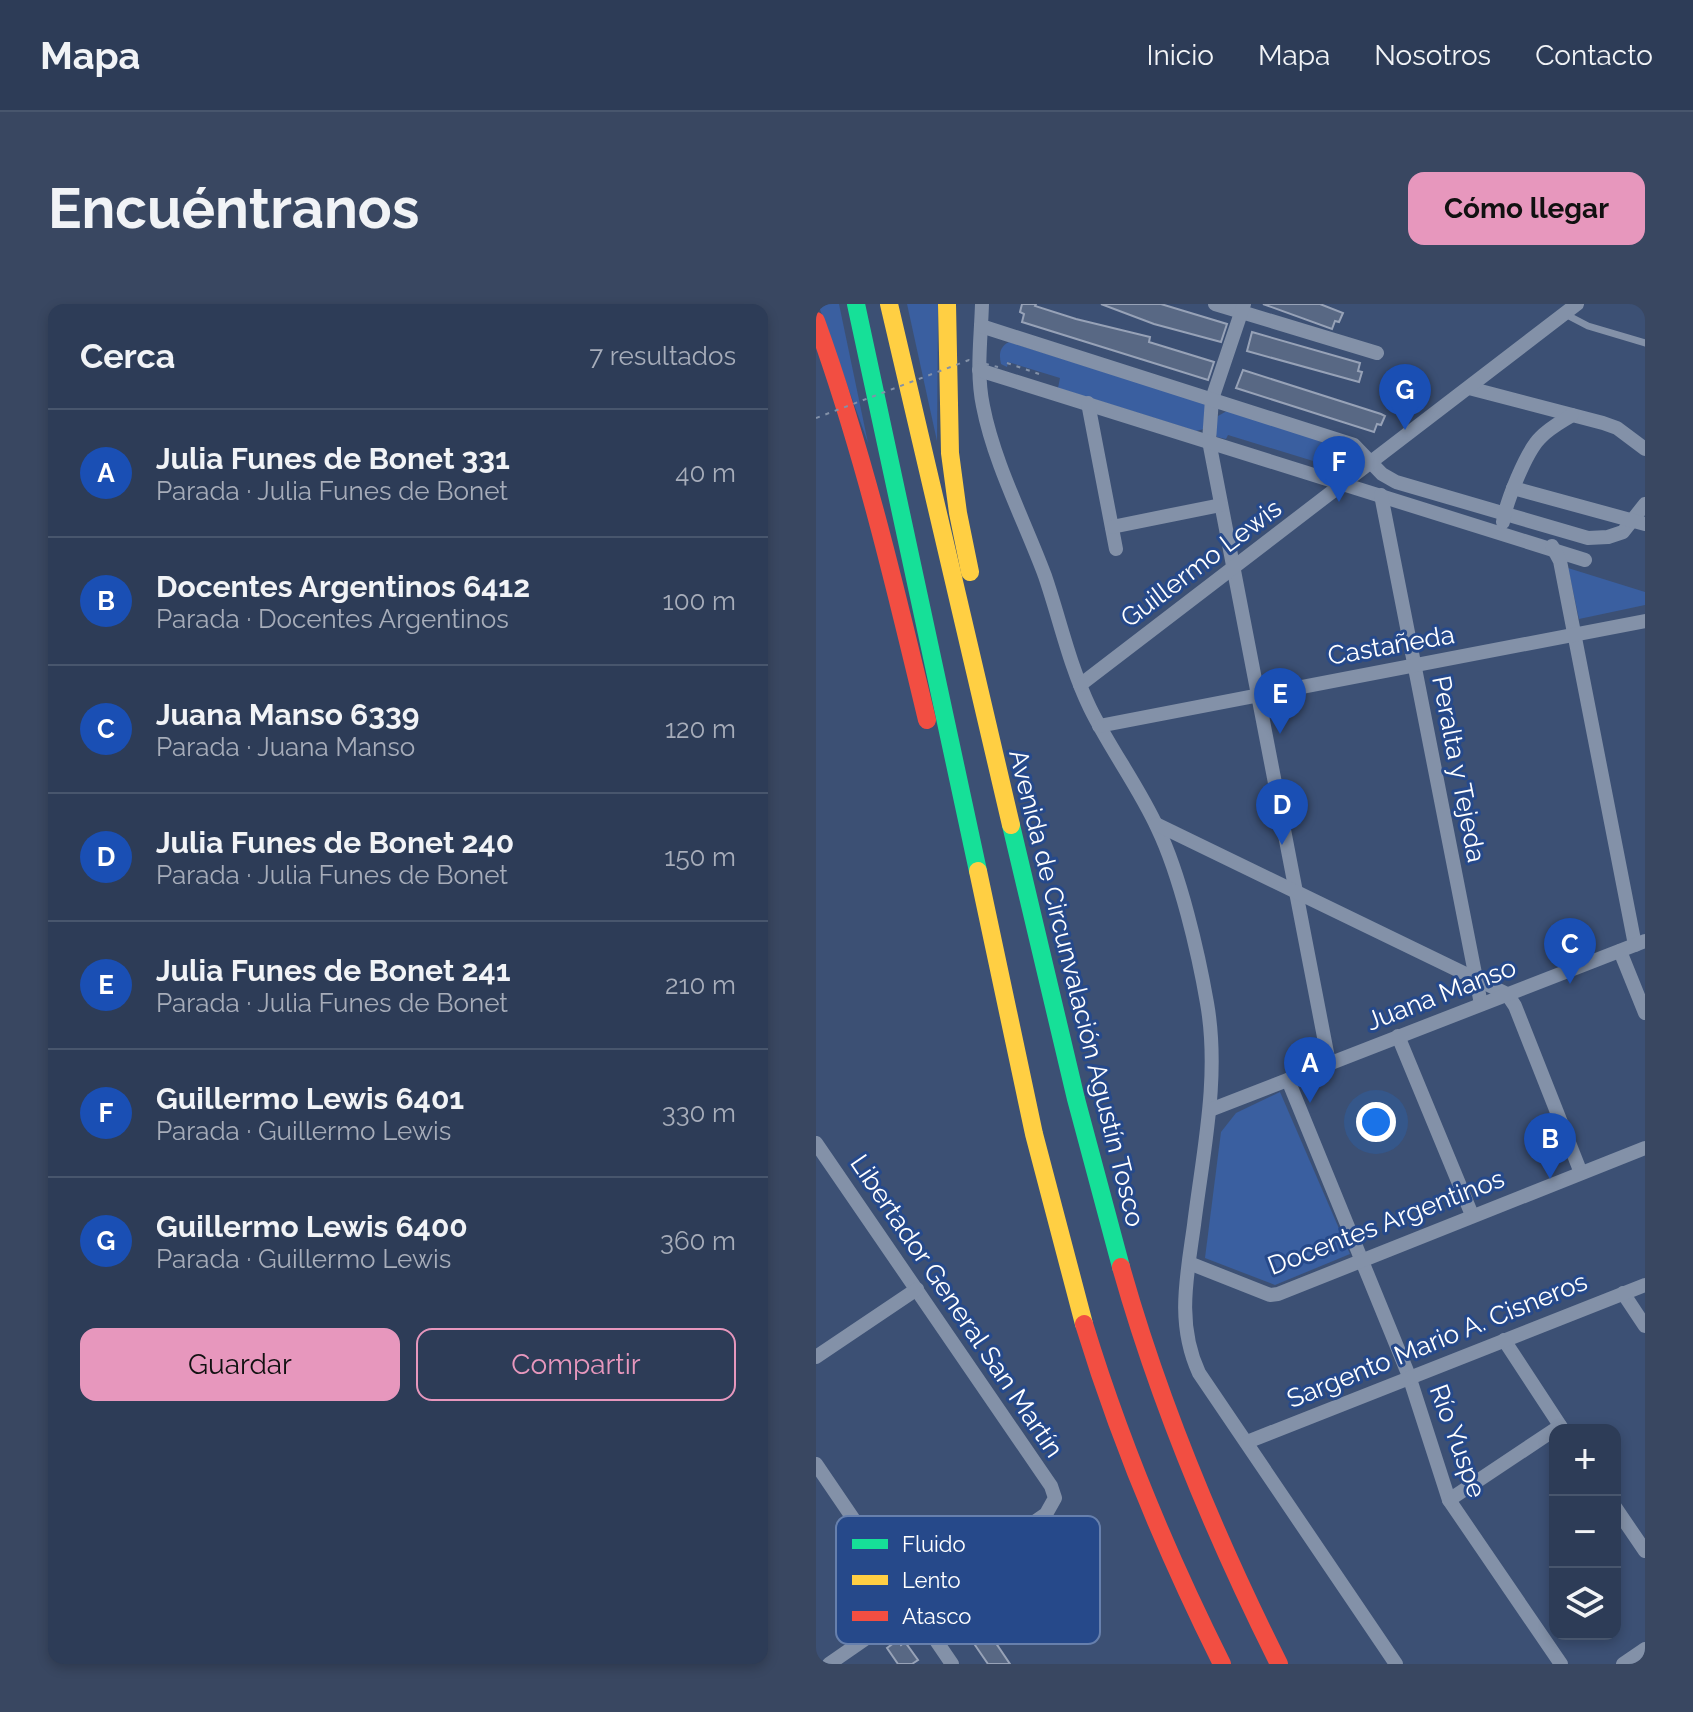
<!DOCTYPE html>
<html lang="es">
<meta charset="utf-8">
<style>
:root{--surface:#2d3c57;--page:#394761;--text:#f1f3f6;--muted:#a7adba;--line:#48566d;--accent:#e797bd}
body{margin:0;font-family:Raleway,sans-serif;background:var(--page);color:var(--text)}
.controls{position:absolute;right:24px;bottom:24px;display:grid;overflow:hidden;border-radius:16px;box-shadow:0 4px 12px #0003}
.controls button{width:72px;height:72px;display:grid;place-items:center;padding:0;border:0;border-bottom:2px solid var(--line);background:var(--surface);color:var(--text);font:40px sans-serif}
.you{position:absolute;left:560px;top:818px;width:28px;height:28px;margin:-20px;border:6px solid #fff;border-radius:50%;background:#1a73e8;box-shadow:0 0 0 12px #1a73e833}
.badge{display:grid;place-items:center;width:52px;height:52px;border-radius:50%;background:var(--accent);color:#fff;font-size:26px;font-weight:700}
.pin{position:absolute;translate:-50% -66px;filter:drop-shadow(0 2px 4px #0008)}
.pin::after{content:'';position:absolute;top:42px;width:28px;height:24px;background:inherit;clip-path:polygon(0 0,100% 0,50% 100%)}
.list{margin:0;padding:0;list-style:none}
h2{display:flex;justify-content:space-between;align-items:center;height:104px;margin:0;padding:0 32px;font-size:34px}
h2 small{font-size:26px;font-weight:400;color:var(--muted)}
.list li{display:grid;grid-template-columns:52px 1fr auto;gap:24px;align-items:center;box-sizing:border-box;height:128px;padding:0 32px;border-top:2px solid var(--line)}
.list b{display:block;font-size:30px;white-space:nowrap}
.list p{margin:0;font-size:26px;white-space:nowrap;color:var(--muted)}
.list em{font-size:26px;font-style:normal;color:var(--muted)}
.actions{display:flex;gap:16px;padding:24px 32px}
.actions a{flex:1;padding:18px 0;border:2px solid var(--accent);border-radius:16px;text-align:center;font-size:28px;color:var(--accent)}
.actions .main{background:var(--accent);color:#111}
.icon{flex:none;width:44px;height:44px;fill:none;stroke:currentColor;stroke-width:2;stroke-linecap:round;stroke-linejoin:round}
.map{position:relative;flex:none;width:829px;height:1360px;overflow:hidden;border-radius:16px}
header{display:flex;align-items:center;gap:48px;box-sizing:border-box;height:112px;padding:0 40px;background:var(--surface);border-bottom:2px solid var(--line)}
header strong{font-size:38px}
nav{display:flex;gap:44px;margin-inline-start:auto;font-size:28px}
.intro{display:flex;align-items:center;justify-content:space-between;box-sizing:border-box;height:192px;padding:0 48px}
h1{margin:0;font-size:56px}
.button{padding:20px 36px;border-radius:16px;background:var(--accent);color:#111;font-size:28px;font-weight:700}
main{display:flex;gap:48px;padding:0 48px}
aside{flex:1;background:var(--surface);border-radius:16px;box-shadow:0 4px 12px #0003}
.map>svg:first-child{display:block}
.green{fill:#3a5fa0}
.building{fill:#586884;stroke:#97a2b7;stroke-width:2}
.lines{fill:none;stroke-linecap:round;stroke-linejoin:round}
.path{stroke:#8391a8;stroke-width:2;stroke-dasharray:4 6;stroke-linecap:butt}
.lane{stroke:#8391a8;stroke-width:7}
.street{stroke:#8391a8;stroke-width:14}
.fast{stroke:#16e098;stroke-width:18}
.slow{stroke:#ffcf43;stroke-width:18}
.jam{stroke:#f24e42;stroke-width:18}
.path-bridge{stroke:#8391a8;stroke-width:2;stroke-dasharray:4 6;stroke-linecap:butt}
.labels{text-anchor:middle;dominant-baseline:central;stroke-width:6;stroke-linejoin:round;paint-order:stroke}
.street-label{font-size:26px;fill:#fff;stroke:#26498a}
.key{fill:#26498a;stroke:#6780ad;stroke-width:2}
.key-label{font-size:22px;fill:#fff}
</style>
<header>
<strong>Mapa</strong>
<nav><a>Inicio</a><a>Mapa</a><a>Nosotros</a><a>Contacto</a></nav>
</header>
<div class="intro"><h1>Encuéntranos</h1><a class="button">Cómo llegar</a></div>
<main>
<aside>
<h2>Cerca<small>7 resultados</small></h2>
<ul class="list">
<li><span class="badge" style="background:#1a4fb4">A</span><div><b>Julia Funes de Bonet 331</b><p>Parada · Julia Funes de Bonet</p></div><em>40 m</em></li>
<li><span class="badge" style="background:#1a4fb4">B</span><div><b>Docentes Argentinos 6412</b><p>Parada · Docentes Argentinos</p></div><em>100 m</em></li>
<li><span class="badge" style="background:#1a4fb4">C</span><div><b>Juana Manso 6339</b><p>Parada · Juana Manso</p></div><em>120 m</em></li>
<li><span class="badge" style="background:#1a4fb4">D</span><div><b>Julia Funes de Bonet 240</b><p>Parada · Julia Funes de Bonet</p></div><em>150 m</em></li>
<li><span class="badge" style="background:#1a4fb4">E</span><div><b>Julia Funes de Bonet 241</b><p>Parada · Julia Funes de Bonet</p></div><em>210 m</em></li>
<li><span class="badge" style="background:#1a4fb4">F</span><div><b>Guillermo Lewis 6401</b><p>Parada · Guillermo Lewis</p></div><em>330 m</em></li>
<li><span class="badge" style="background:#1a4fb4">G</span><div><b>Guillermo Lewis 6400</b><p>Parada · Guillermo Lewis</p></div><em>360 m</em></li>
</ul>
<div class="actions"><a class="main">Guardar</a><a>Compartir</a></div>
</aside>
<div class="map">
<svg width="829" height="1360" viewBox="0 0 829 1360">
<rect width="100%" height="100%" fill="#3c5074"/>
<g class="green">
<polygon points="2,0 23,0 52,139"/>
<polygon points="91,0 122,0 121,137"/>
<path d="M193,38L387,99L390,102L388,125L380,127L242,84L244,74L192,58L191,63L185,60C183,51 183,43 193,38Z"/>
<polygon points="416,104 538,149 539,152 533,159 520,164 412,131 410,135 401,133 399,127 402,112"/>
<polygon points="752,264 829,288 829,301 763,315"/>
<polygon points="464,788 534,950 459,981 389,954 405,828 420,809"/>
</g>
<g class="building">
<polygon points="206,0 220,0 219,2 260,15 334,33 333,38 398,58 392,76 206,18 208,10 204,8"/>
<polygon points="285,0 345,0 411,20 405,38 338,20"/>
<polygon points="447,0 504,0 527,9 523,18 519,17 516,25"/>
<polygon points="436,28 544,59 542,67 546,68 543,78 431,47"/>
<polygon points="427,66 565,110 569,112 565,121 561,120 558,128 420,84"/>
<polygon points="142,1295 164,1327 169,1323 194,1360 172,1360 148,1325 143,1328 131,1310 135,1307 131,1302"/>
<polygon points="82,1336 85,1341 89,1338 102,1356 96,1360 82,1360 71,1344"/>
</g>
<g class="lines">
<polyline class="path" points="191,59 223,70"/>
<polyline class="lane" points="749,10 772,22 829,39"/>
<g class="street">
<path d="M166,0C165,34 160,69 167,102C178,159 209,218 229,272C244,316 254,363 274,404C294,445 323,483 342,525C364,571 382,647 391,699C404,773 387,848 378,921C371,972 360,1019 383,1069L580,1360"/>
<polyline points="399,0 561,49"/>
<polyline points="428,0 396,95 393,137 513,759"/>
<polyline points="165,22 538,141 566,170 580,178 772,234 792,233 807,228 829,200"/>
<polyline points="163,66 769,256"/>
<polyline points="653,84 787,119 801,124 829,145"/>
<polyline points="272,99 300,245"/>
<polyline points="697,184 829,220"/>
<polyline points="565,191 665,700"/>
<path d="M687,218C690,198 710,148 724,134C733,124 745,118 756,111"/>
<polyline points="296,223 405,201"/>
<polyline points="736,242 744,257 819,641"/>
<polyline points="264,381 761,0"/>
<polyline points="283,422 829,317"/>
<polyline points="340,520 691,690 699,702 765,869"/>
<polyline points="804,647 829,709"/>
<polyline points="582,732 656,911"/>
<polyline points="472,776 593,1072 633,1196 745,1360"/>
<polyline points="394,806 829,637"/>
<polyline points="0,839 235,1182 239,1194 230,1210 13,1360"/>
<polyline points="373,959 454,991 462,990 829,844"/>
<polyline points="807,989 829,1022"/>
<polyline points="688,1036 747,1126"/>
<polyline points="0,1053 101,985"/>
<polyline points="431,1138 829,981"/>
<polyline points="0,1160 136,1360"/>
<polyline points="633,1196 744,1122"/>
<polyline points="799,1203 829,1247"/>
<polyline points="807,1360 829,1345"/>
</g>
<g class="fast">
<polyline points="40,0 162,567"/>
<polyline points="195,521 260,795 305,963"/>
</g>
<g class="slow">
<polyline points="73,0 195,521"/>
<polyline points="131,0 134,149 142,209 154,268"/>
<polyline points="162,567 218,830 268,1020"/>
</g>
<g class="jam">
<path d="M0,17C47,147 79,282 111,416"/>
<path d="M305,963C344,1101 399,1232 463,1360"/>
<path d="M268,1020C304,1138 351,1250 406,1360"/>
</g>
<polyline class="path-bridge" points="0,114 153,56 182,63"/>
</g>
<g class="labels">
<g class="street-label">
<text transform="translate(385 259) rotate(-37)">Guillermo Lewis</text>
<text transform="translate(575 341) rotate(-10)">Castañeda</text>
<text transform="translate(643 465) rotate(79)">Peralta y Tejeda</text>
<text transform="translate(261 684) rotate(76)">Avenida de Circunvalación Agustín Tosco</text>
<text transform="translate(625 690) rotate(-21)">Juana Manso</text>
<text transform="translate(570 918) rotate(-21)">Docentes Argentinos</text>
<text transform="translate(141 1002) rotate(56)">Libertador General San Martín</text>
<text transform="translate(621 1036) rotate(-22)">Sargento Mario A. Cisneros</text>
<text transform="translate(642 1137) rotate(70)">Río Yuspe</text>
</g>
</g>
<rect x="20" y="1212" width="264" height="128" rx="12" class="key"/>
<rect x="36" y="1235" width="36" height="10" fill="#16e098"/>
<rect x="36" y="1271" width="36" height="10" fill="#ffcf43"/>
<rect x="36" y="1307" width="36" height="10" fill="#f24e42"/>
<g class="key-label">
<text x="86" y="1248">Fluido</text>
<text x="86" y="1284">Lento</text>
<text x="86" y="1320">Atasco</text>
</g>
</svg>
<div class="controls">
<button>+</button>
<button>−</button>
<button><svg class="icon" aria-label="layers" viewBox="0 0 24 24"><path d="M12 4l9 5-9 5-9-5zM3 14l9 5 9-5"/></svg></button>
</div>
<div class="you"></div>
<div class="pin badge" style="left:494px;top:799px;background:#1a4fb4">A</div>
<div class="pin badge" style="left:734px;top:875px;background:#1a4fb4">B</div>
<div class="pin badge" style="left:754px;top:680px;background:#1a4fb4">C</div>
<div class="pin badge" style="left:466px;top:541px;background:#1a4fb4">D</div>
<div class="pin badge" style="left:464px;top:430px;background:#1a4fb4">E</div>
<div class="pin badge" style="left:523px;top:198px;background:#1a4fb4">F</div>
<div class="pin badge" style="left:589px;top:126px;background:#1a4fb4">G</div>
</div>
</main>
